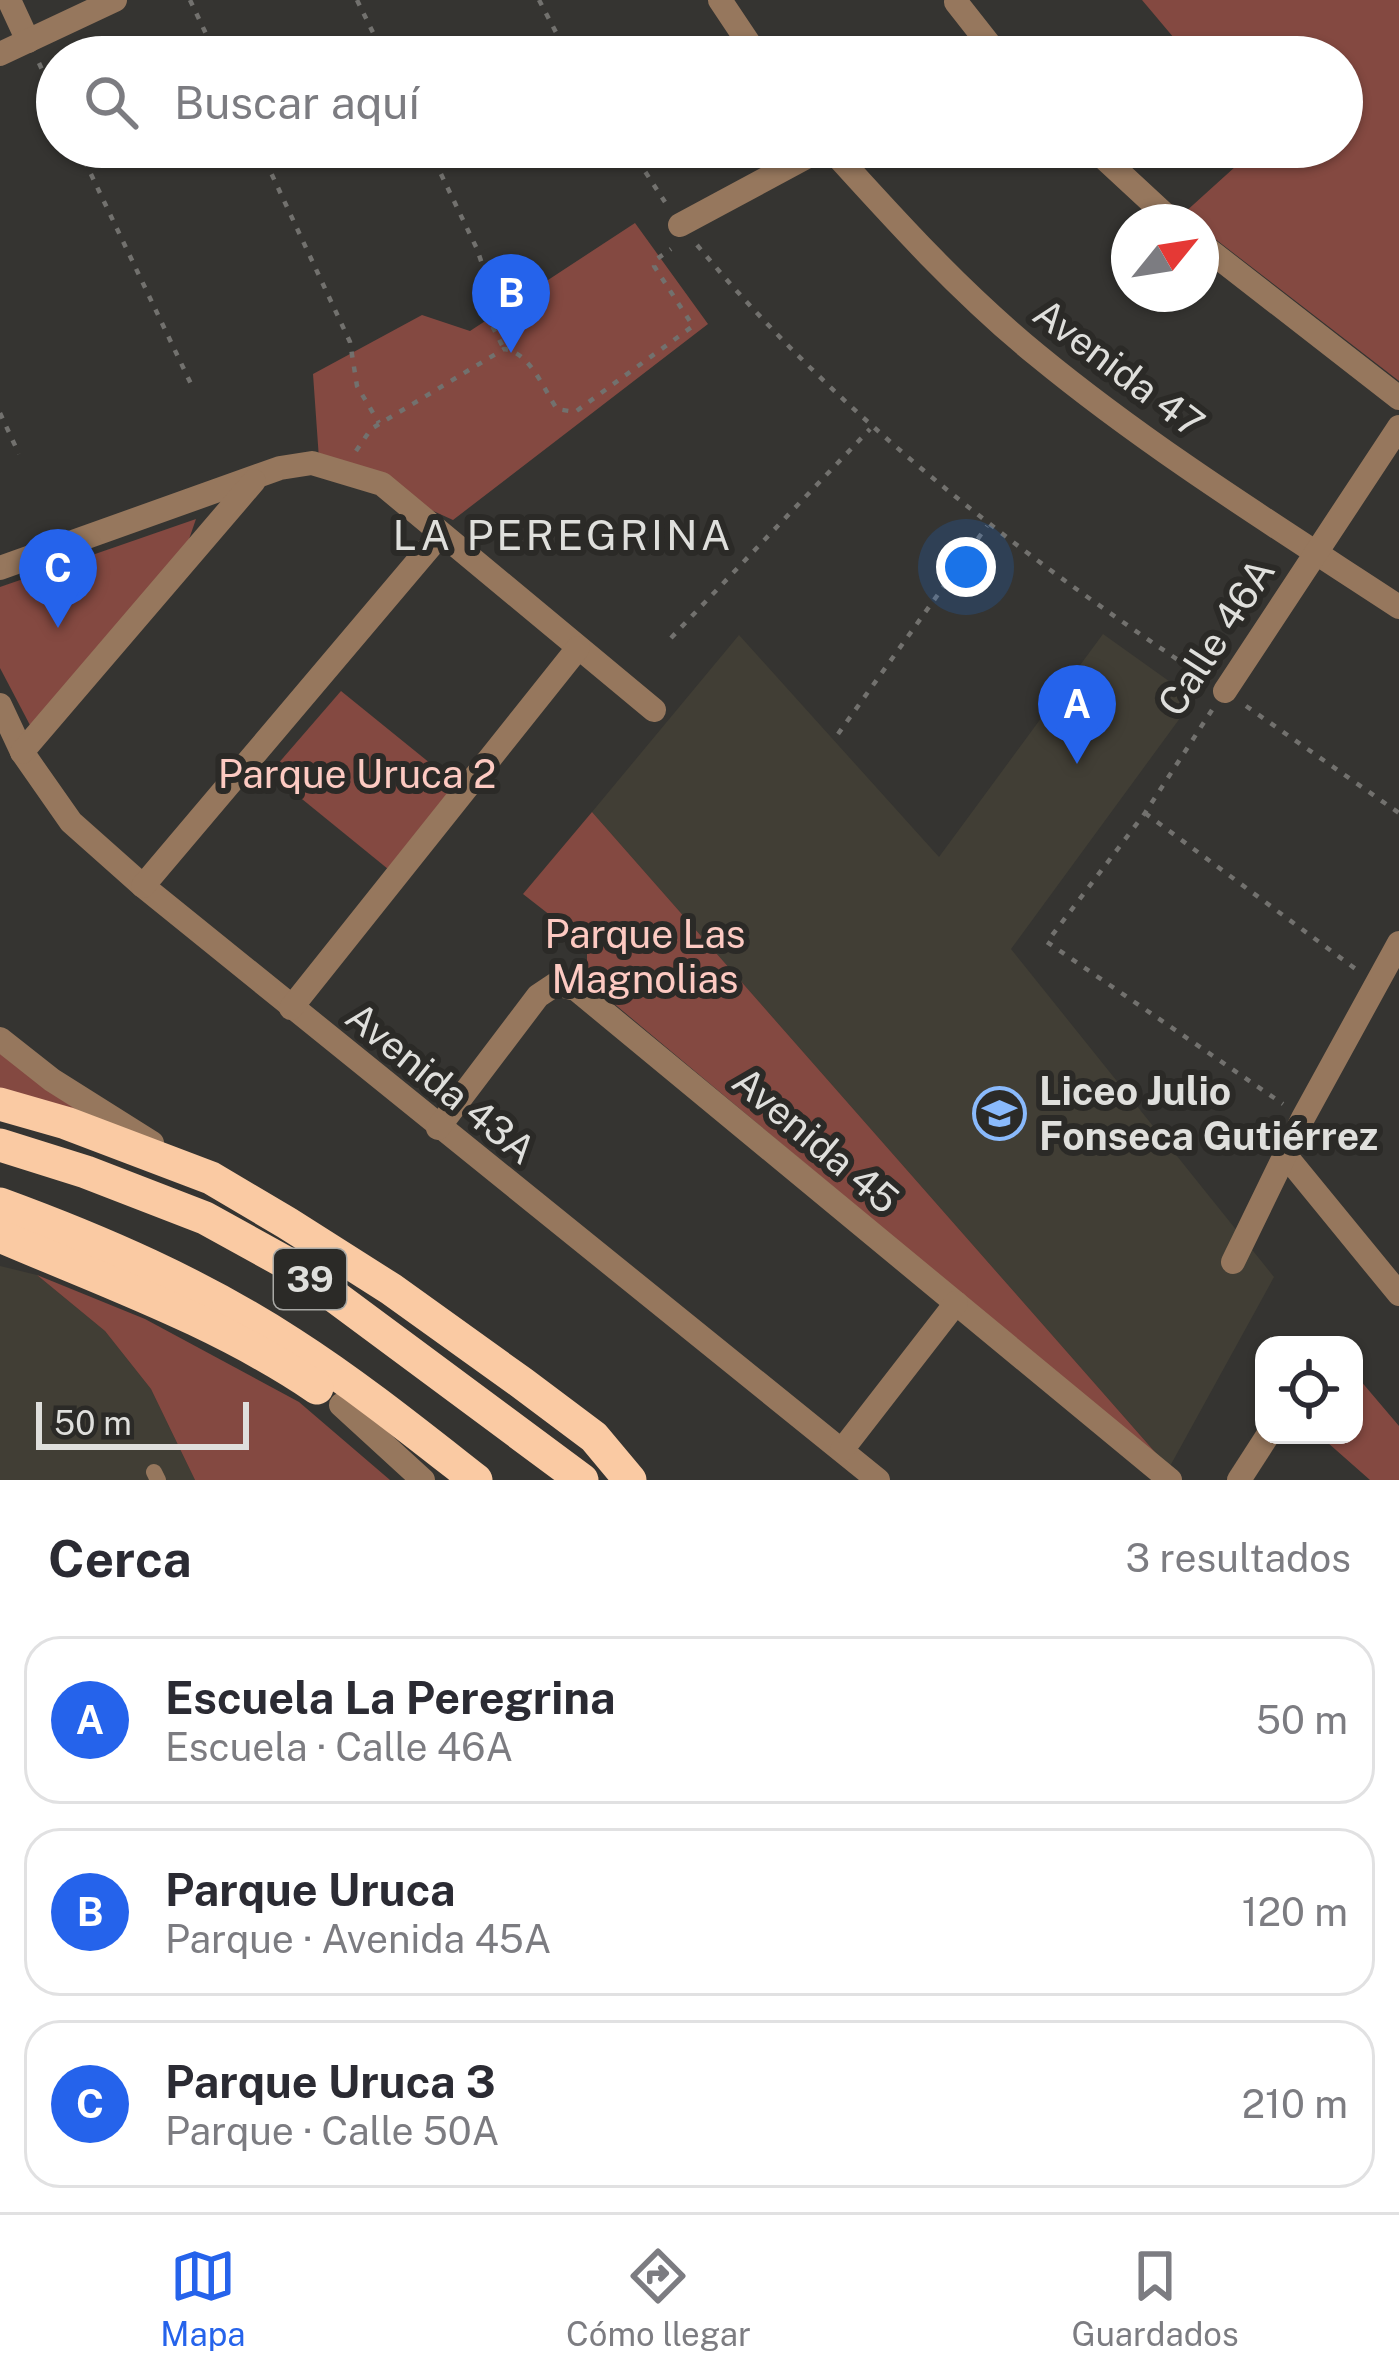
<!DOCTYPE html>
<html lang="es">
<meta charset="utf-8">
<style>
:root{--surface:#fff;--page:#f7f7f7;--text:#2b2b33;--muted:#7c7c81;--line:#e1e1e2;--accent:#2563eb}
body{margin:0;font-family:"Public Sans",sans-serif;background:var(--page);color:var(--text)}
.controls{position:absolute;right:36px;bottom:36px;display:grid;overflow:hidden;border-radius:24px;box-shadow:0 3px 9px #0004}
.controls button{width:108px;height:108px;display:grid;place-items:center;padding:0;border:0;border-bottom:3px solid var(--line);background:var(--surface);color:var(--text);font:60px sans-serif}
.compass{position:absolute;left:1111px;top:204px;width:108px;height:108px;border-radius:50%;background:var(--surface);box-shadow:0 3px 9px #0004;rotate:60deg}
.scale{position:absolute;left:36px;bottom:30px;width:213px;box-sizing:border-box;padding-left:12px;border:6px solid #dfdfdc;border-top:0;font-size:33px;line-height:42px;white-space:nowrap;color:#dfdfdc;-webkit-text-stroke:9px #2b2a27;paint-order:stroke}
.you{position:absolute;left:966px;top:567px;width:42px;height:42px;margin:-30px;border:9px solid #fff;border-radius:50%;background:#1a73e8;box-shadow:0 0 0 18px #1a73e833}
.badge{display:grid;place-items:center;width:78px;height:78px;border-radius:50%;background:var(--accent);color:#fff;font-size:39px;font-weight:700}
.pin{position:absolute;translate:-50% -99px;filter:drop-shadow(0 3px 6px #0008)}
.pin::after{content:'';position:absolute;top:63px;width:42px;height:36px;background:inherit;clip-path:polygon(0 0,100% 0,50% 100%)}
.list{margin:0;padding:0;list-style:none}
h2{display:flex;justify-content:space-between;align-items:center;height:156px;margin:0;padding:0 48px;font-size:51px}
h2 small{font-size:39px;font-weight:400;color:var(--muted)}
.list li{display:grid;grid-template-columns:78px 1fr auto;gap:36px;align-items:center;box-sizing:border-box;height:168px;margin:0 24px 24px;padding:0 24px;border:3px solid var(--line);border-radius:36px}
.list b{display:block;font-size:45px;white-space:nowrap}
.list p{margin:0;font-size:39px;white-space:nowrap;color:var(--muted)}
.list em{font-size:39px;font-style:normal;color:var(--muted)}
.icon{flex:none;width:66px;height:66px;fill:none;stroke:currentColor;stroke-width:2;stroke-linecap:round;stroke-linejoin:round}
.map{position:relative;flex:none;width:1399px;height:1480px;overflow:hidden}
.search{position:absolute;background:var(--surface);box-shadow:0 3px 9px #0004;left:36px;right:36px;top:36px;height:132px;display:flex;align-items:center;gap:30px;box-sizing:border-box;padding:0 42px;border-radius:66px;color:var(--muted);font-size:45px}
.sheet{height:732px;background:var(--surface)}
nav{display:flex;justify-content:space-around;align-items:center;box-sizing:border-box;height:168px;border-top:3px solid var(--line);background:var(--surface);font-size:33px;color:var(--muted)}
nav a{display:grid;justify-items:center;gap:6px}
nav .on{color:var(--accent)}
.map>svg:first-child{display:block}
.built{fill:#413e35}
.green{fill:#844941}
.lines{fill:none;stroke-linecap:round;stroke-linejoin:round}
.path{stroke:#72716e;stroke-width:4.5;stroke-dasharray:6 9;stroke-linecap:butt}
.service{stroke:#96775d;stroke-width:16}
.minor{stroke:#96775d;stroke-width:24}
.trunk{stroke:#facaa3;stroke-width:33}
.labels{text-anchor:middle;dominant-baseline:central;stroke-width:12;stroke-linejoin:round;paint-order:stroke}
.shield{fill:#2b2a27;stroke:#a9a9a6;stroke-width:3}
.shield-label{font-size:36px;font-weight:bold;fill:#dfdfdc}
.street-label{font-size:39px;fill:#dfdfdc;stroke:#2b2a27}
.park-label{font-size:39px;fill:#fdcac2;stroke:#2b2a27}
.poi-label{font-size:39px;font-weight:bold;fill:#dfdfdc;stroke:#2b2a27;text-anchor:start}
.neighbourhood-label{font-size:42px;letter-spacing:3px;fill:#dfdfdc;stroke:#2b2a27}
</style>
<div class="map">
<svg width="1399" height="1480" viewBox="0 0 1399 1480">
<rect width="100%" height="100%" fill="#353431"/>
<g class="built">
<polygon points="1103,634 1194,699 1011,949 1274,1277 1169,1468 592,812 739,635 939,857"/>
<polygon points="0,1266 37,1275 105,1331 151,1389 195,1480 0,1480"/>
</g>
<g class="green">
<polygon points="1142,0 1399,0 1399,381 1201,228 1201,222 1193,222 1183,214 1257,147 1342,147 1342,57 1190,57"/>
<polygon points="635,223 708,324 453,520 319,459 313,374 422,315 470,331"/>
<polygon points="196,519 187,545 31,727 0,668 0,587"/>
<polygon points="341,691 457,785 388,869 270,773"/>
<polygon points="592,812 1169,1468 587,981 587,944 523,894"/>
<polygon points="0,1052 86,1115 0,1096"/>
<polygon points="37,1275 145,1319 299,1402 390,1480 195,1480 151,1389 105,1331"/>
<polygon points="1354,1373 1399,1426 1399,1480 1370,1480 1319,1435 1354,1435"/>
</g>
<g class="lines">
<g class="path">
<polyline points="190,0 217,57"/>
<polyline points="357,0 385,57"/>
<polyline points="539,0 569,57"/>
<polyline points="39,63 57,102"/>
<polyline points="78,147 191,384"/>
<polyline points="259,147 350,342 357,386 379,423"/>
<polyline points="428,147 477,249 491,290 486,314 504,349"/>
<polyline points="629,147 665,202"/>
<path d="M697,245C841,418 1016,552 1202,676"/>
<polyline points="0,413 19,454"/>
<path d="M356,451L371,429L504,349C530,352 544,390 557,409L575,412L693,326L654,266V261L671,249"/>
<polyline points="671,638 870,429"/>
<polyline points="1246,706 1399,813"/>
<polyline points="1212,710 1145,813 1047,942 1283,1104"/>
<polyline points="838,734 987,526"/>
<polyline points="1145,813 1357,970"/>
</g>
<polyline class="service" points="154,1472 158,1480"/>
<g class="minor">
<polyline points="9,0 28,41"/>
<polyline points="720,0 758,57"/>
<polyline points="956,2 989,44 968,57"/>
<polyline points="0,54 115,0"/>
<path d="M829,147C895,220 960,292 1037,355C1150,448 1277,527 1399,607"/>
<polyline points="1092,147 1173,222"/>
<polyline points="680,225 825,147"/>
<polyline points="1201,244 1399,398"/>
<polyline points="0,568 280,468 312,463 382,484 654,710"/>
<polyline points="1225,691 1399,427"/>
<polyline points="0,705 22,752 71,822 143,886 878,1480"/>
<polyline points="22,752 254,481"/>
<polyline points="143,886 440,535"/>
<polyline points="291,1008 578,648"/>
<polyline points="0,1039 52,1080 152,1143"/>
<polyline points="438,1128 538,996 556,984 576,989 1170,1480"/>
<polyline points="1286,1156 1399,1294"/>
<polyline points="1233,1262 1303,1118 1399,943"/>
<polyline points="341,1405 423,1480"/>
<polyline points="842,1450 956,1303"/>
<polyline points="1239,1480 1268,1435"/>
</g>
<g class="trunk">
<polyline points="0,1104 66,1123 211,1178 287,1223 391,1289 522,1383 594,1437 630,1480"/>
<polyline points="0,1145 86,1172 205,1218 299,1270 582,1480"/>
<path d="M0,1204C101,1241 200,1284 291,1343C355,1384 416,1433 476,1480"/>
<path d="M0,1236C107,1282 220,1322 317,1388"/>
</g>
</g>
<defs>
<symbol id="school-ring" viewBox="-11 -11 22 22"><circle r="9.5" fill="#2b2a27" stroke="#8abafc" stroke-width="1.5"/><path d="M0-5L7-2L0 1L-7-2ZM-4 1L0 2.5L4 1V4Q0 6-4 4Z" fill="#8abafc"/></symbol>
</defs>
<g fill-rule="evenodd">
<use href="#school-ring" x="970" y="1084" width="59" height="59"/>
</g>
<g class="labels">
<rect class="shield" x="274" y="1249" width="72" height="60" rx="9"/>
<g class="shield-label">
<text x="310" y="1279">39</text>
</g>
<g class="street-label">
<text transform="translate(1119 368) rotate(37)">Avenida 47</text>
<text transform="translate(1216 637) rotate(-57)">Calle 46A</text>
<text transform="translate(441 1083) rotate(39)">Avenida 43A</text>
<text transform="translate(816 1140) rotate(40)">Avenida 45</text>
</g>
<g class="park-label">
<text x="357" y="774">Parque Uruca 2</text>
<text x="645" y="934">Parque Las<tspan x="645" dy="45">Magnolias</tspan></text>
</g>
<g class="poi-label">
<text x="1039" y="1091">Liceo Julio<tspan x="1039" dy="45">Fonseca Gutiérrez</tspan></text>
</g>
<g class="neighbourhood-label">
<text x="563" y="534">LA PEREGRINA</text>
</g>
</g>
</svg>
<div class="controls">
<button><svg class="icon" aria-label="locate" viewBox="0 0 24 24"><circle cx="12" cy="12" r="6"/><path d="M12 2v4M12 18v4M2 12h4M18 12h4"/></svg></button>
</div>
<svg class="compass" viewBox="-18 -18 36 36"><path d="M0-13l5 13h-10z" fill="#e53935"/><path d="M0 13l5-13h-10z" fill="#7c7c81"/></svg>
<div class="scale">50 m</div>
<div class="you"></div>
<div class="pin badge" style="left:1077px;top:764px">A</div>
<div class="pin badge" style="left:511px;top:353px">B</div>
<div class="pin badge" style="left:58px;top:628px">C</div>
<div class="search"><svg class="icon" aria-label="search" viewBox="0 0 24 24"><circle cx="10" cy="10" r="6"/><path d="M15 15l6 6"/></svg>Buscar aquí</div>
</div>
<section class="sheet">
<h2>Cerca<small>3 resultados</small></h2>
<ul class="list">
<li><span class="badge">A</span><div><b>Escuela La Peregrina</b><p>Escuela · Calle 46A</p></div><em>50 m</em></li>
<li><span class="badge">B</span><div><b>Parque Uruca</b><p>Parque · Avenida 45A</p></div><em>120 m</em></li>
<li><span class="badge">C</span><div><b>Parque Uruca 3</b><p>Parque · Calle 50A</p></div><em>210 m</em></li>
</ul>
</section>
<nav>
<a class="on"><svg class="icon" aria-label="map" viewBox="0 0 24 24"><path d="M3 6l6-2 6 2 6-2v14l-6 2-6-2-6 2zM9 4v14M15 6v14"/></svg>Mapa</a>
<a><svg class="icon" aria-label="directions" viewBox="0 0 24 24"><path d="M12 3l9 9-9 9-9-9zM9 14v-3h6M13 9l2 2-2 2"/></svg>Cómo llegar</a>
<a><svg class="icon" aria-label="saved" viewBox="0 0 24 24"><path d="M7 4h10v16l-5-4-5 4z"/></svg>Guardados</a>
</nav>
